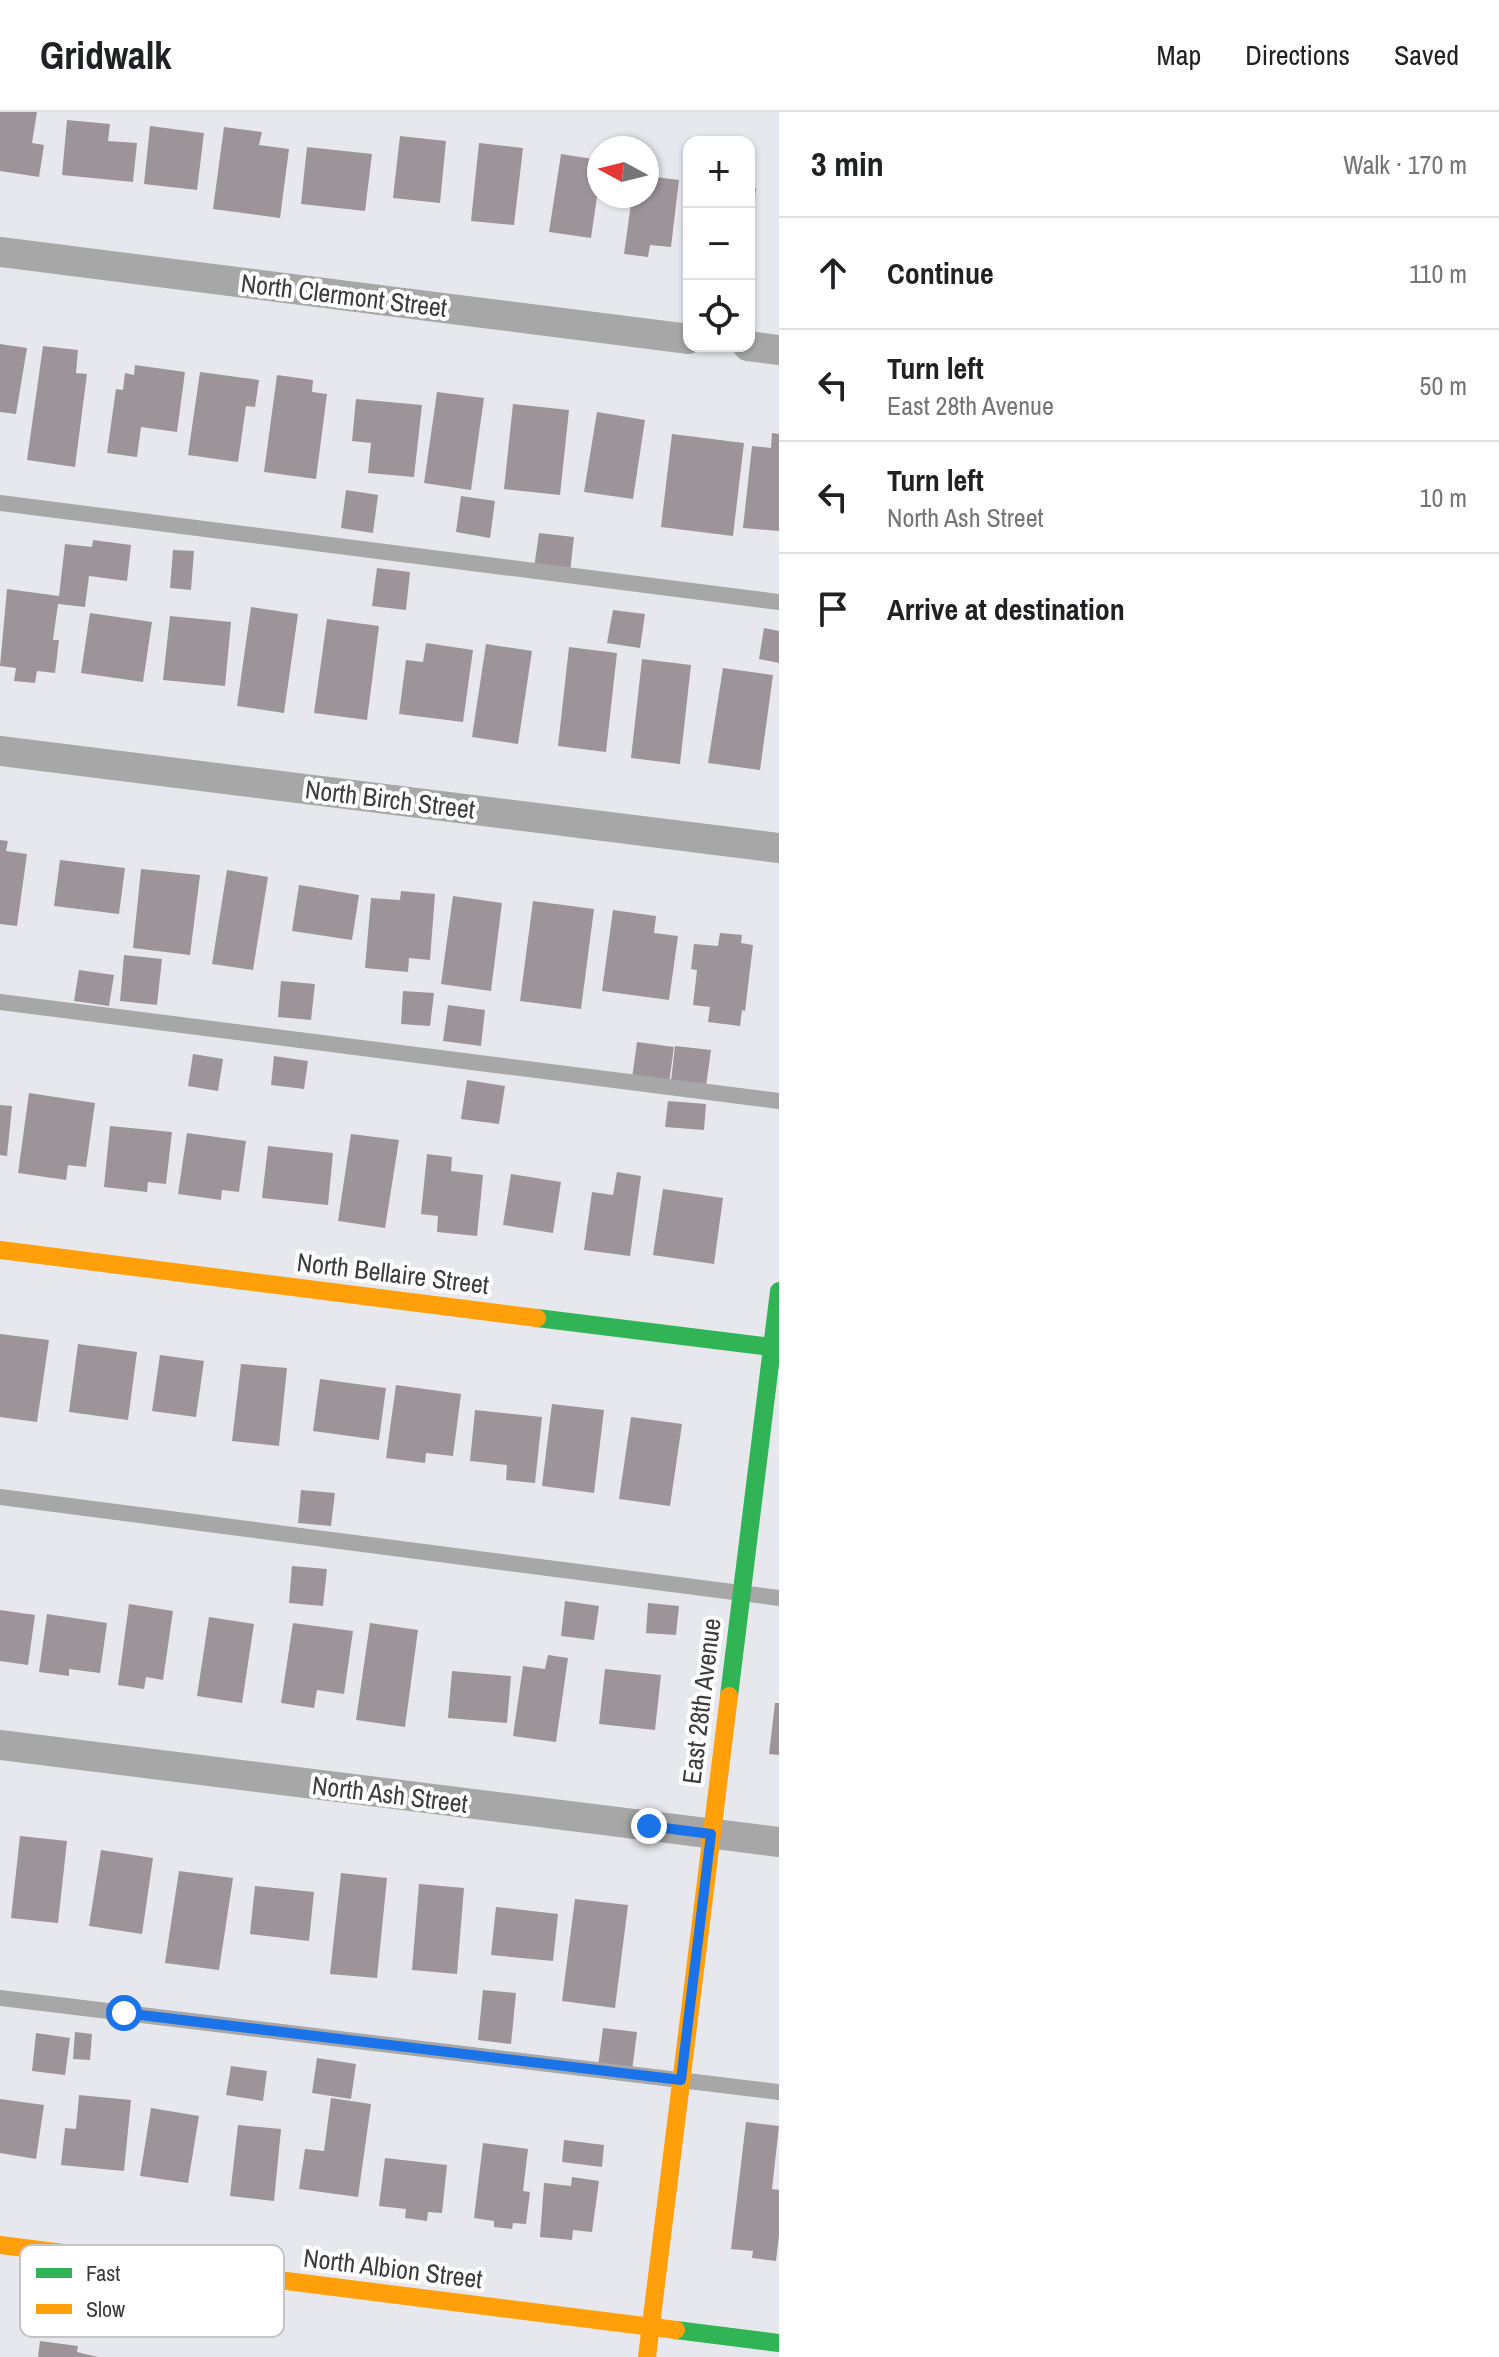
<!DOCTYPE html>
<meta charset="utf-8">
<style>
:root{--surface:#fff;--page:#f2f2f2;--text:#202124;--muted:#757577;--line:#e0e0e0}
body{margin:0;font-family:"Archivo Narrow",sans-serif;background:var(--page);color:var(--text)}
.controls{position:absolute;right:24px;top:24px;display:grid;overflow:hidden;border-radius:16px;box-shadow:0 2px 6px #0004}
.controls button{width:72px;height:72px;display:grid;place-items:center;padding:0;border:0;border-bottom:2px solid var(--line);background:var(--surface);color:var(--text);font:40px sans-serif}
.compass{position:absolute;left:587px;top:24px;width:72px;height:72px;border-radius:50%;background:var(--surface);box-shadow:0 2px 6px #0004;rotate:277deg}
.stop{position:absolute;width:24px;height:24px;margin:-18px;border:6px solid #1a73e8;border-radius:50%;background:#fff}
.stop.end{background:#1a73e8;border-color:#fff;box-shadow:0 2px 8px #0008}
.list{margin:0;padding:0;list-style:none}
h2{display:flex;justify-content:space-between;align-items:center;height:104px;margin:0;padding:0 32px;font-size:34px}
h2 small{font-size:26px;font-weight:400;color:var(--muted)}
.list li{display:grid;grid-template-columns:52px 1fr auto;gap:24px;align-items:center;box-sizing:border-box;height:112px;padding:0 32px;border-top:2px solid var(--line)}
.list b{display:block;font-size:30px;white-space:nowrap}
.list p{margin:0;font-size:26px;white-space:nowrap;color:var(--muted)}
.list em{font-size:26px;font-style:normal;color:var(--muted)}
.icon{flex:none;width:44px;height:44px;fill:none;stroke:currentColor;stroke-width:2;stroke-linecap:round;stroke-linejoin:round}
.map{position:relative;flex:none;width:779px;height:2245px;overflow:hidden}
header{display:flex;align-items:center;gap:48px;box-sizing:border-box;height:112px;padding:0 40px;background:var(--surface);border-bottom:2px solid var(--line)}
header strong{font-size:38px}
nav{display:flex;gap:44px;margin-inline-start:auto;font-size:28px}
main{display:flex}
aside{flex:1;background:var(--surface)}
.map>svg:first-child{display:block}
.building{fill:#9d949a}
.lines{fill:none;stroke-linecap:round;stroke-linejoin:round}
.lane{stroke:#a8a7a7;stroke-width:16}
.street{stroke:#a8a7a7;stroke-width:30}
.fast{stroke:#30b455;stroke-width:18}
.slow{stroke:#ff9f0a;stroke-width:18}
.route{stroke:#1a73e8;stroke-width:10}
.labels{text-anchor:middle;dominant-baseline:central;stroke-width:8;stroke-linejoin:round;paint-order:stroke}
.street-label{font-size:26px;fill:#3c3c40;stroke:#fff}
.key{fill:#fff;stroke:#c4c4c6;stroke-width:2}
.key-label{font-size:22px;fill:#3c3c40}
</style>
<header>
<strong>Gridwalk</strong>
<nav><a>Map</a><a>Directions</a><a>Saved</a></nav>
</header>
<main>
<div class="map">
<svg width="779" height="2245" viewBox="0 0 779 2245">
<rect width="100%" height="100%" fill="#e7e8ed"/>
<g class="building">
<polygon points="0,0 37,0 32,31 44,33 39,65 0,59"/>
<polygon points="67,8 110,12 108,29 137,31 133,70 62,63"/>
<polygon points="150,14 204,21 197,78 144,72"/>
<polygon points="224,15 262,20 259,33 289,37 280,106 213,97"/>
<polygon points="400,24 446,29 440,91 393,86"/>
<polygon points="479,31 523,36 514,113 471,109"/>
<polygon points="307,35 372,42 365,99 301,92"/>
<polygon points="561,42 599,48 599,71 591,126 549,120"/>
<polygon points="647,64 679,68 671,135 650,133 648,145 624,142 632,84 647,84"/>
<polygon points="749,75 756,76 751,108 749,108"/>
<polygon points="0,232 27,236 16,302 0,300"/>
<polygon points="43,234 78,238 76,261 87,262 75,355 27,348"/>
<polygon points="135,253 185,260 177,320 141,315 137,345 107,341 116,277 123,278 125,261 134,263"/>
<polygon points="200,260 259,268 255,295 246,294 238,350 188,343"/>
<polygon points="277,263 313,268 312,280 327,282 316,367 264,360"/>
<polygon points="437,280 484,286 471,378 424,371"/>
<polygon points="356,287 422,293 414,365 368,361 371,331 352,329"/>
<polygon points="513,292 569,298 560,383 504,377"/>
<polygon points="597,300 645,308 633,387 584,380"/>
<polygon points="772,321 779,322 779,419 743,416 752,334 771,336"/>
<polygon points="672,322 744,331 733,424 661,415"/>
<polygon points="346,378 378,383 373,421 341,416"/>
<polygon points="461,384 495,389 490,426 456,420"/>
<polygon points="539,421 574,425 570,460 534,456"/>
<polygon points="93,428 131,433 127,469 89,464 85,495 58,492 53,528 59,528 55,561 37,559 35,571 14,569 16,556 0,554 7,477 59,484 65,432 92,435"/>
<polygon points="173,438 194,439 191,478 170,476"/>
<polygon points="377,456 410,460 406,498 372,494"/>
<polygon points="251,495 298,502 284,601 237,594"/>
<polygon points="613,498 645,502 640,536 607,531"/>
<polygon points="90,501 152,510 143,570 81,561"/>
<polygon points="170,504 231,510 225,574 163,568"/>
<polygon points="327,507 379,514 367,608 314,601"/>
<polygon points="764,516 779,519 779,551 759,547"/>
<polygon points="426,531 473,538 463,610 399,602 406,548 423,550"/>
<polygon points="486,532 532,539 518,632 472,625"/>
<polygon points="569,535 617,541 606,640 558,634"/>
<polygon points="642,547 691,553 680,652 631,646"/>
<polygon points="723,556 773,563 760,658 708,651"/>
<polygon points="0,728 8,729 6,739 27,742 17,814 0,812"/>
<polygon points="60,748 125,756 119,802 54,794"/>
<polygon points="141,757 200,763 190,843 133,836"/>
<polygon points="227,758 268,765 253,858 212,852"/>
<polygon points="299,773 359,783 352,828 292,819"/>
<polygon points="401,779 435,782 430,848 409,846 408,860 365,856 371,786 400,788"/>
<polygon points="453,784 502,791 491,879 441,872"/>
<polygon points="533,789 594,797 581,897 520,889"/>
<polygon points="613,798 656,804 654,821 678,824 669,888 602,879"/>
<polygon points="720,821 742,823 741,831 753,833 745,899 742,898 740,914 708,910 710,895 693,893 697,858 691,857 694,832 718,834"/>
<polygon points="124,843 162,847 157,893 120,889"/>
<polygon points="79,858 114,863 109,894 74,889"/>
<polygon points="281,869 315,872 311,908 278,905"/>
<polygon points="403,879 434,881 430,914 401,912"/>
<polygon points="448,893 485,898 481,934 443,929"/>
<polygon points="637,930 674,935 669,971 632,966"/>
<polygon points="675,934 711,938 706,974 671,969"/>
<polygon points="193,942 223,947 218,979 188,974"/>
<polygon points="274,944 308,949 304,977 271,973"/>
<polygon points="467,968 505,974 499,1012 461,1007"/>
<polygon points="29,981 95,991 86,1055 68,1053 66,1068 18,1061"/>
<polygon points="668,989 706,992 704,1018 665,1015"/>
<polygon points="0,993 12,994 7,1044 0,1043"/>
<polygon points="110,1014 172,1020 166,1072 148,1070 147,1080 104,1075"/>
<polygon points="187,1021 246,1029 239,1080 222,1078 221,1088 178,1082"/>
<polygon points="351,1022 399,1028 385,1116 338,1109"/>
<polygon points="268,1034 333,1041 328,1093 262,1086"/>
<polygon points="427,1042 452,1045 451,1059 483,1063 477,1124 437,1120 438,1104 421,1102"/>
<polygon points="617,1060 641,1064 630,1144 584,1138 592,1080 613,1083"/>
<polygon points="511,1062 561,1070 553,1121 503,1113"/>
<polygon points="663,1077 723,1086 714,1152 653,1143"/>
<polygon points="0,1222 49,1228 37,1310 0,1305"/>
<polygon points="78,1232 137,1240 128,1308 69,1300"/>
<polygon points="160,1243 204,1249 196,1305 152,1299"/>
<polygon points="241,1252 287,1256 279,1334 232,1329"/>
<polygon points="320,1267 386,1276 379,1328 313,1319"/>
<polygon points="396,1273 461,1282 453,1344 426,1341 425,1351 386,1346"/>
<polygon points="552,1292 604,1298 594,1381 542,1374"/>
<polygon points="475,1298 542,1305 535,1371 506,1368 507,1353 470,1349"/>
<polygon points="631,1305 682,1312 670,1394 619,1387"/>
<polygon points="301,1378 335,1381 331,1414 298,1411"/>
<polygon points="292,1454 327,1457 323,1494 289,1491"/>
<polygon points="565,1489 599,1494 594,1528 561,1524"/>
<polygon points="648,1491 679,1494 676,1523 646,1521"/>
<polygon points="129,1492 173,1499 163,1568 146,1565 144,1577 118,1573"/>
<polygon points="0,1498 35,1503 28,1553 0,1549"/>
<polygon points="47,1502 107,1511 100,1561 69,1557 69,1564 39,1560"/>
<polygon points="209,1505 254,1512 242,1591 197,1584"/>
<polygon points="293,1511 353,1519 344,1582 317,1578 314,1596 281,1591"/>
<polygon points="370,1511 418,1518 405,1615 356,1608"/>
<polygon points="548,1543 568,1546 556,1630 513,1624 523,1554 545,1557"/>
<polygon points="605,1557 661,1563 655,1618 599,1612"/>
<polygon points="452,1559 511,1564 507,1611 448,1606"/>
<polygon points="775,1591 779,1591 779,1643 769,1642"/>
<polygon points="20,1724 67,1729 58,1811 11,1806"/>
<polygon points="101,1738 153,1746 142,1822 89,1814"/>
<polygon points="179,1759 233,1766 219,1858 165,1851"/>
<polygon points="341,1761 387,1766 377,1866 330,1862"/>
<polygon points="419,1772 464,1776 457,1862 412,1858"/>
<polygon points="255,1774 314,1780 309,1829 250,1822"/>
<polygon points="575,1787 628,1793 615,1896 562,1889"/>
<polygon points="496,1795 558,1802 553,1849 491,1843"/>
<polygon points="483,1878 516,1881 511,1932 478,1928"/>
<polygon points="603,1916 637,1920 632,1959 598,1955"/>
<polygon points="75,1920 92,1922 90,1948 73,1947"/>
<polygon points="36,1921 70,1926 65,1963 32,1959"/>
<polygon points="317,1946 356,1952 351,1987 312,1981"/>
<polygon points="231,1954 267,1959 263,1989 226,1983"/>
<polygon points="79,1983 131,1988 124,2059 61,2053 65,2016 76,2017"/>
<polygon points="331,1986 371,1992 358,2085 299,2077 305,2037 324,2039"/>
<polygon points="0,1987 44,1993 36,2047 0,2041"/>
<polygon points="151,1996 199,2004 188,2071 140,2064"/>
<polygon points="746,2010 779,2014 772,2077 779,2078 779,2123 776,2149 752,2146 753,2139 731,2137"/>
<polygon points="238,2013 281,2017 274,2089 230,2084"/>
<polygon points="564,2028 604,2033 602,2055 562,2050"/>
<polygon points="483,2031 528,2037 523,2079 530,2080 526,2112 513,2111 512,2117 494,2115 494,2109 474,2106"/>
<polygon points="385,2046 447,2053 442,2101 428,2100 427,2109 405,2106 406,2097 379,2094"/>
<polygon points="572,2065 599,2069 592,2120 573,2118 572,2128 540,2125 544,2071 571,2074"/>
<polygon points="40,2229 78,2234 77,2240 98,2245 38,2245"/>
</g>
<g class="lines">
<g class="lane">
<polyline points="0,391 779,490"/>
<polyline points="0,890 779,989"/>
<polyline points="0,1385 779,1486"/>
<polyline points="0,1886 779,1980"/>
</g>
<g class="street">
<polyline points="0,140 689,227"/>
<polyline points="748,234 779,238"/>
<polyline points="0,639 779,736"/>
<polyline points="0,1633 779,1730"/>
</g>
<g class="fast">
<polyline points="537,1206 779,1236"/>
<polyline points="729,1584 779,1179"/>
<polyline points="676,2218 779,2231"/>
</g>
<g class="slow">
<polyline points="0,1138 537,1206"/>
<polyline points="0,2133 676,2218"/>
<polyline points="647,2245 729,1584"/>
</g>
</g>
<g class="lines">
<polyline class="route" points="124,1901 681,1968 711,1722 649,1714"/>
</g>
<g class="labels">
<g class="street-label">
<text transform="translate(344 183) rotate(7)">North Clermont Street</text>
<text transform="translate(390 687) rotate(7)">North Birch Street</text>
<text transform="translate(393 1161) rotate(7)">North Bellaire Street</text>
<text transform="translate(701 1589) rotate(-83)">East 28th Avenue</text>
<text transform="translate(390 1682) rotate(7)">North Ash Street</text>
<text transform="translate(393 2156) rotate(7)">North Albion Street</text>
</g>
</g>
<rect x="20" y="2133" width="264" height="92" rx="12" class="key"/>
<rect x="36" y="2156" width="36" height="10" fill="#30b455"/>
<rect x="36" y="2192" width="36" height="10" fill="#ff9f0a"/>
<g class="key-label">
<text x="86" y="2169">Fast</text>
<text x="86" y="2205">Slow</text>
</g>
</svg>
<div class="controls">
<button>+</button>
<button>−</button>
<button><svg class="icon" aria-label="locate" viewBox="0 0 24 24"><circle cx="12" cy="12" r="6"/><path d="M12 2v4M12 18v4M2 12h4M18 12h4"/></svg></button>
</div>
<svg class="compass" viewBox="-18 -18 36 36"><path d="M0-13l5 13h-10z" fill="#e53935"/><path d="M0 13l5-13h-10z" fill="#757577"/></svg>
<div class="stop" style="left:124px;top:1901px"></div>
<div class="stop end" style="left:649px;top:1714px"></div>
</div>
<aside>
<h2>3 min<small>Walk · 170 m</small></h2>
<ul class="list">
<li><svg class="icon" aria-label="ahead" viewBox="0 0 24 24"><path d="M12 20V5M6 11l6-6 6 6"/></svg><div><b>Continue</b></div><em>110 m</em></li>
<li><svg class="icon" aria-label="left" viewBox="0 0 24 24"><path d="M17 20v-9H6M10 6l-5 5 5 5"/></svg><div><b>Turn left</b><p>East 28th Avenue</p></div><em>50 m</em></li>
<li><svg class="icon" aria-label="left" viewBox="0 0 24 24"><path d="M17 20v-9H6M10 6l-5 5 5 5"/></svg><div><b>Turn left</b><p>North Ash Street</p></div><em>10 m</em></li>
<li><svg class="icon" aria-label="arrive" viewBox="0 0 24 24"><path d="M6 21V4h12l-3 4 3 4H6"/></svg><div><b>Arrive at destination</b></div></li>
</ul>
</aside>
</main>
